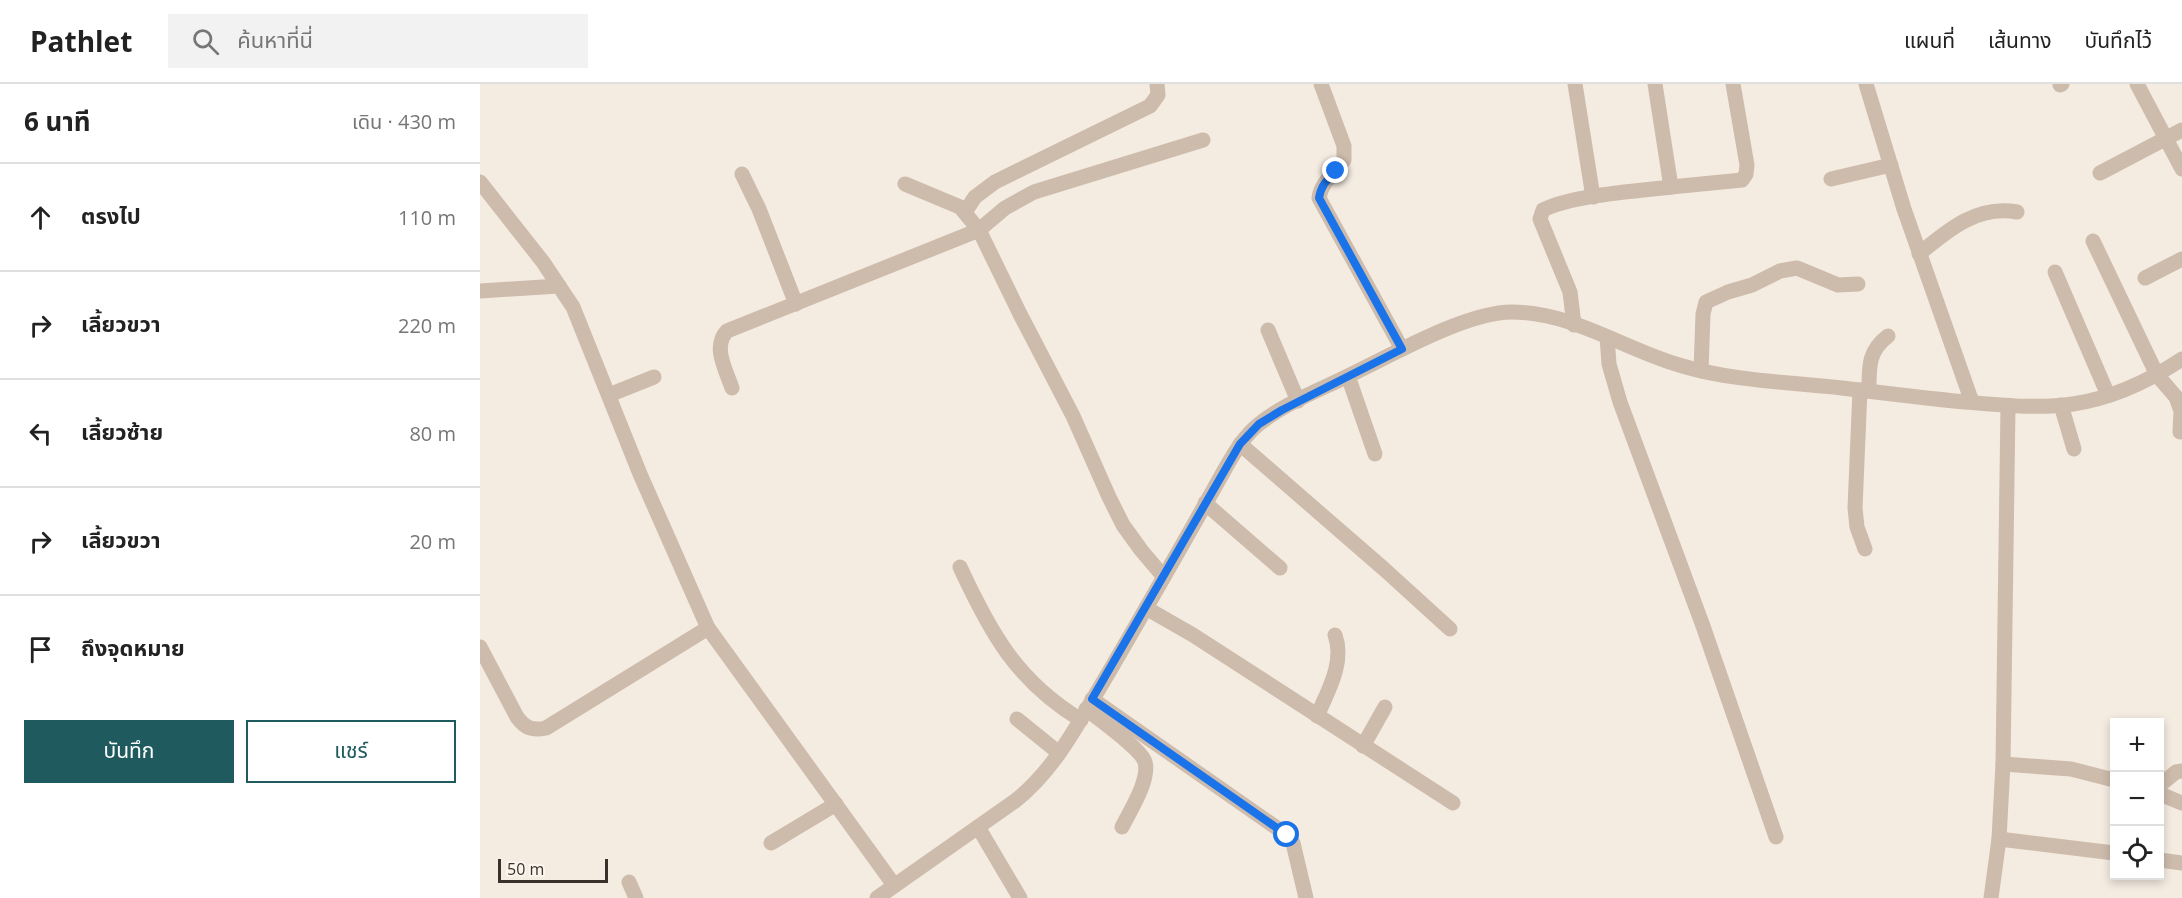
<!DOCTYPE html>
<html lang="th">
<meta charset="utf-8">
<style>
:root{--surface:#fff;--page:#f2f2f2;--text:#222;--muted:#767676;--line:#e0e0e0;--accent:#1f5a5e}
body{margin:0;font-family:"Open Sans","Noto Sans Thai",sans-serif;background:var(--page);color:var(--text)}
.controls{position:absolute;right:18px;bottom:18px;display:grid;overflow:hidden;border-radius:0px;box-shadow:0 3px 9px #0003}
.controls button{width:54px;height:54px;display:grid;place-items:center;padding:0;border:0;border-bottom:2px solid var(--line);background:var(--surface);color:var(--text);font:30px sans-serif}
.scale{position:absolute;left:18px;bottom:15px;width:110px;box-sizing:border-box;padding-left:6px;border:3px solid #3b302b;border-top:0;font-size:16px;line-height:21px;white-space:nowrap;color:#3b302b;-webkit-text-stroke:4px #fbf5ee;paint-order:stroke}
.stop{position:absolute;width:18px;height:18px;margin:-14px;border:4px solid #1a73e8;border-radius:50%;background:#fff}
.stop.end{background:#1a73e8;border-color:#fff;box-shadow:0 2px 6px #0008}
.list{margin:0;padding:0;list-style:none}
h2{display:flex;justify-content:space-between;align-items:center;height:78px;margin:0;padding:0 24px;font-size:26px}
h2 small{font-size:20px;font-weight:400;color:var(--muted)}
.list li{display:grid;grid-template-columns:39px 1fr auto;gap:18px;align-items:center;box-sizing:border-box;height:108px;padding:0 24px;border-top:2px solid var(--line)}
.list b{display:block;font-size:22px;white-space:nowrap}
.list em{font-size:20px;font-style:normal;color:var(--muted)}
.actions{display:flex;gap:12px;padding:18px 24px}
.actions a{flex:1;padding:14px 0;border:2px solid var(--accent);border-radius:0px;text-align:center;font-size:21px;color:var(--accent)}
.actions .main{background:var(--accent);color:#fff}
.icon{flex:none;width:33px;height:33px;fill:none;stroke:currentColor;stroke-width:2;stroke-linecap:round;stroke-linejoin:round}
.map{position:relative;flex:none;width:1702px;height:814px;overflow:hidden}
header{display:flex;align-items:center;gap:36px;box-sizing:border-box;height:84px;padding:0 30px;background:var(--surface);border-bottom:2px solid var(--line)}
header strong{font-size:28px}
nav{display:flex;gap:33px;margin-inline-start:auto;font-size:21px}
.search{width:420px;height:54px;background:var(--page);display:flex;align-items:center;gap:15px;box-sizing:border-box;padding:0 21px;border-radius:0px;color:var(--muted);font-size:22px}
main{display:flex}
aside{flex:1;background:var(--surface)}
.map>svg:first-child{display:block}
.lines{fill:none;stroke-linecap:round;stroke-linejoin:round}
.minor{stroke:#cdbbac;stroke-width:15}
.route{stroke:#1a73e8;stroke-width:8}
</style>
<header>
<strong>Pathlet</strong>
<div class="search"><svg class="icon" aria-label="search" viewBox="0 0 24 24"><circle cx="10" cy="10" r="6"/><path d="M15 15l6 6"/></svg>ค้นหาที่นี่</div>
<nav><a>แผนที่</a><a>เส้นทาง</a><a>บันทึกไว้</a></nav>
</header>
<main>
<aside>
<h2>6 นาที<small>เดิน · 430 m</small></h2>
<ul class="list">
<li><svg class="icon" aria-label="ahead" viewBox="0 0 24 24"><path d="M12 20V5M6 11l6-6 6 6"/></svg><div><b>ตรงไป</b></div><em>110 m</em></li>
<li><svg class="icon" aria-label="right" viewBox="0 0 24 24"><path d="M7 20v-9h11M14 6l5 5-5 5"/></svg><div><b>เลี้ยวขวา</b></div><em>220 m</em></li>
<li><svg class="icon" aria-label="left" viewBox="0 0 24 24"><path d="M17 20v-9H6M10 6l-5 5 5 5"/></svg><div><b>เลี้ยวซ้าย</b></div><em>80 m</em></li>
<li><svg class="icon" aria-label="right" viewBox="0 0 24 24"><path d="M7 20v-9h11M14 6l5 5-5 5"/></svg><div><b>เลี้ยวขวา</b></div><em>20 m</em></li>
<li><svg class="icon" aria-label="arrive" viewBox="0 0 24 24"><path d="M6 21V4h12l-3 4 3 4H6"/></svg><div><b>ถึงจุดหมาย</b></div></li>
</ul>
<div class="actions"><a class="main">บันทึก</a><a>แชร์</a></div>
</aside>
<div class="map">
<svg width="1702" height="814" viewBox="0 0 1702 814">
<rect width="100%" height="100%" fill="#f4ebe1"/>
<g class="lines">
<g class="minor">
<path d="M841,0L864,62V76C855,89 841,98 839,114L922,265"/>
<polyline points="1095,0 1113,113"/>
<polyline points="1386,0 1424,125 1492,318"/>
<polyline points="1657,0 1702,85"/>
<polyline points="1580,1 1582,0"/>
<polyline points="1620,89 1702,46"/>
<polyline points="262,90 279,125 316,220"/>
<polyline points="1351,95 1411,81"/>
<polyline points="0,98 63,178 93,223 160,390 228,544 414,801"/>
<polyline points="425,100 480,123 499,146 540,230 593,332 629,413 643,441 661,466 683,492"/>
<polyline points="1191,103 1262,96 1266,90 1267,81 1253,0"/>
<polyline points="485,128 495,113 515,98 670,22 678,11 677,0"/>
<polyline points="1613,157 1677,291 1696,313 1701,327 1700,348"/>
<path d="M1439,170C1468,146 1497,121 1537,128"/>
<polyline points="1575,188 1628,311"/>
<polyline points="1665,194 1702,175"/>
<polyline points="0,207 79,202"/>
<path d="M1094,241L1090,208L1060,135L1063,126C1092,111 1157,107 1191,103L1175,0"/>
<polyline points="788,246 818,317"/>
<polyline points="1127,253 1129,280 1140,318 1223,542 1296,753"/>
<polyline points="1221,287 1223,230 1226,218 1248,208 1272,201 1300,187 1317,184 1358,201 1378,200"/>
<polyline points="868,292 895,370"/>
<path d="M252,304C246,286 232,263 247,247L499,146L525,124L554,108L723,56"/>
<polyline points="1380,306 1375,424 1377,443 1385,465"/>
<path d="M1389,307C1389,283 1388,267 1408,252"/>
<polyline points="129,311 174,293"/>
<polyline points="1581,321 1594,365"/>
<polyline points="760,360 904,485 970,545"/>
<polyline points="725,419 800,484"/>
<path d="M480,483C511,550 537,597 601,636"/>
<polyline points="666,524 713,551 973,719"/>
<path d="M0,563L37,633C45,644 52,647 66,644L228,544"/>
<polyline points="612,615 807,751 813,759 826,814"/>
<path d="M606,625C619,635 661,665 665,678C670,696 650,727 642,743"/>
<path d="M837,632C848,607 865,578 855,551"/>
<polyline points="537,635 579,669"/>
<polyline points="883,662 905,623"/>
<polyline points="1523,680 1591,685 1634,696"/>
<polyline points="1680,701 1696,688 1702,687"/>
<polyline points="1680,710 1702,719"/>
<polyline points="498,743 540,814"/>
<polyline points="1519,755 1634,769"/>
<polyline points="291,759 356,720"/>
<polyline points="1680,776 1702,779"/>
<polyline points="149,798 156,814"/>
<path d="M397,814L535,717C577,684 601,634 629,588C668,521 707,453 745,385C754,369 764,352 779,340C805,319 840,306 870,291C912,271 986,228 1032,228C1092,228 1144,265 1199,281C1251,297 1308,298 1362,304C1403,309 1444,314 1485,318C1521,321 1558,325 1593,320C1633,314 1669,297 1702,275"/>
<polyline points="1511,814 1519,755 1523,680 1528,322"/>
</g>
</g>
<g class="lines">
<path class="route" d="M807,751L612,615L760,360L779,340L802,326L922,265L839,114C841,101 847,96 856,87"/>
</g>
</svg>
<div class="controls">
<button>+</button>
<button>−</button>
<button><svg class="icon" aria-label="locate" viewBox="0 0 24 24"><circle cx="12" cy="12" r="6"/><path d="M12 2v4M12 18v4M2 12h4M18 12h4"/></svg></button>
</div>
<div class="scale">50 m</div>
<div class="stop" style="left:807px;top:751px"></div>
<div class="stop end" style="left:856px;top:87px"></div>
</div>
</main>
